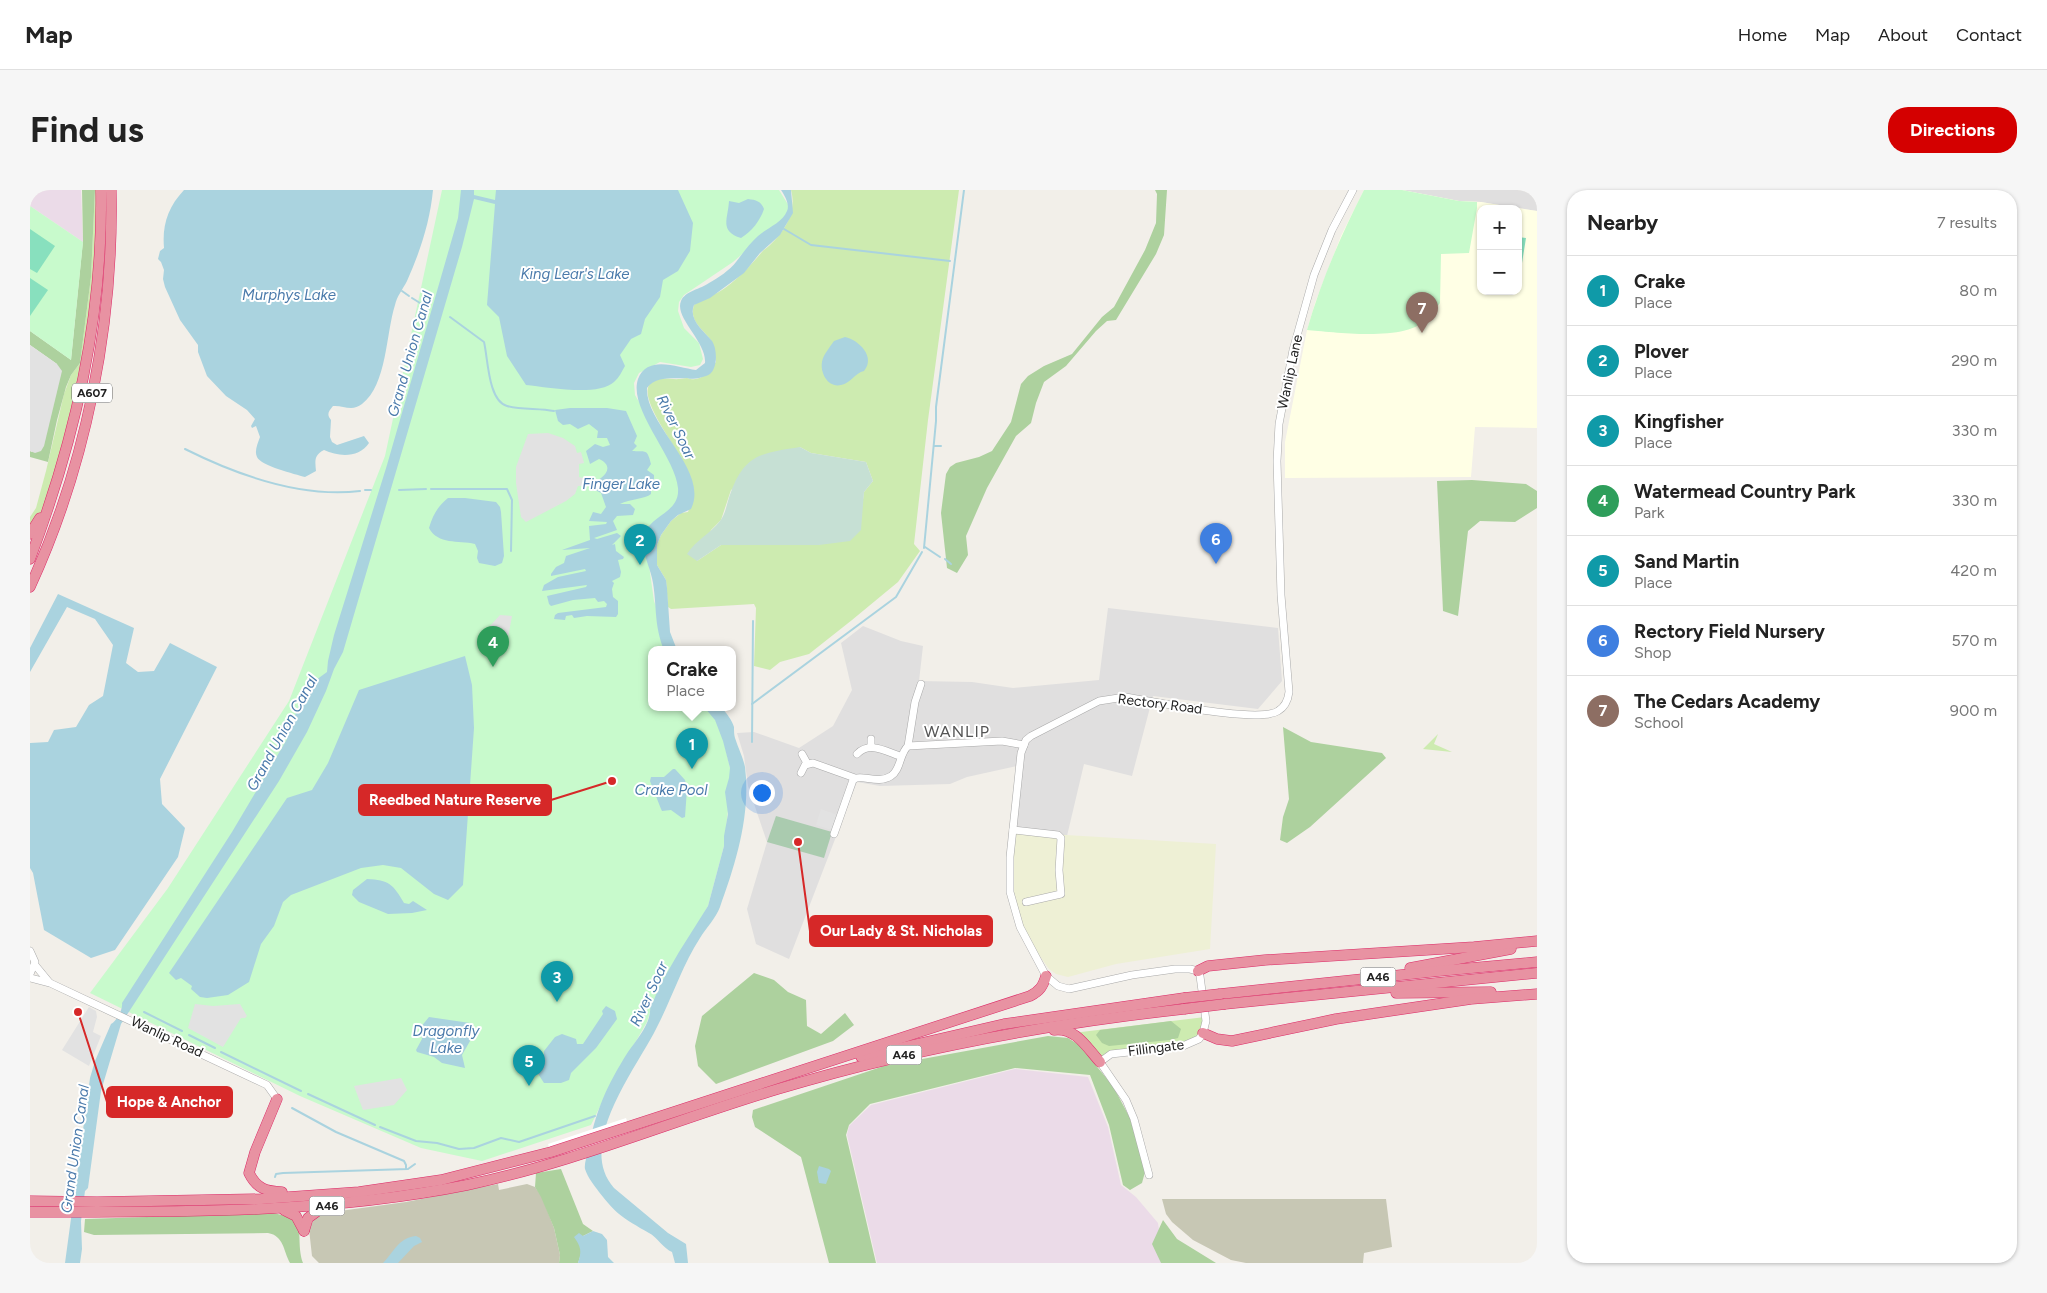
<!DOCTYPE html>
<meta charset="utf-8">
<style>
:root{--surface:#fff;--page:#f6f6f6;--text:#222;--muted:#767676;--line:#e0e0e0;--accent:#d40000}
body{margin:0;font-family:Figtree,sans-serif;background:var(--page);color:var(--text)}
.controls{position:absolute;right:15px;top:15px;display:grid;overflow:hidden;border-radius:10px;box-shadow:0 1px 4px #0004}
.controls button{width:45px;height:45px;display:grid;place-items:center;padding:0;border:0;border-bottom:1px solid var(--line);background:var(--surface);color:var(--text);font:25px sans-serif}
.you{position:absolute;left:731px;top:602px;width:18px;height:18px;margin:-12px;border:4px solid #fff;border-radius:50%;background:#1a73e8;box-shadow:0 0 0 8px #1a73e833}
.badge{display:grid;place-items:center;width:32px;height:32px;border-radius:50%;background:var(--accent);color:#fff;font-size:16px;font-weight:700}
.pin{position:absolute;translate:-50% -41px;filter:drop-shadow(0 1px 2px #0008)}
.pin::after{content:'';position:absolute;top:26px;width:18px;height:15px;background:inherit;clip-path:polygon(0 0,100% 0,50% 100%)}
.popup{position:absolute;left:618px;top:456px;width:88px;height:65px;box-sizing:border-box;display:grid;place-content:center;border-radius:10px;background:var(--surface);filter:drop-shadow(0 1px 4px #0005);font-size:16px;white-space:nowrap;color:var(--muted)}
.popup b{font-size:19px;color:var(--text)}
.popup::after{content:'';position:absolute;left:50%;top:100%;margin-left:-10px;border:10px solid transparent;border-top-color:var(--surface)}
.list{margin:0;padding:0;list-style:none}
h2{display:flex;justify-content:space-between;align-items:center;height:65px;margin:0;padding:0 20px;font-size:21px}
h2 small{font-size:16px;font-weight:400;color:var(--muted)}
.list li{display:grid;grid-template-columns:32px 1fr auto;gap:15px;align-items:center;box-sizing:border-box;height:70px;padding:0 20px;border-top:1px solid var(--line)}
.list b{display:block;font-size:19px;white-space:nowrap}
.list p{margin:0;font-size:16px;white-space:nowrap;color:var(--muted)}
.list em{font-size:16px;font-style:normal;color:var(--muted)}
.map{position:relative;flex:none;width:1507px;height:1073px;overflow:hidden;border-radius:20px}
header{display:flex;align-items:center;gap:30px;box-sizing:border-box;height:70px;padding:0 25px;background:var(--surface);border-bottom:1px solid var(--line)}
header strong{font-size:24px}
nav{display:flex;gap:28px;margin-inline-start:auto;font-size:18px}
.intro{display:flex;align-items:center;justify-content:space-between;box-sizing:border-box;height:120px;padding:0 30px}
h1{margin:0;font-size:35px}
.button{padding:12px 22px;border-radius:20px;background:var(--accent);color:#fff;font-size:18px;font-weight:700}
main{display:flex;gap:30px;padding:0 30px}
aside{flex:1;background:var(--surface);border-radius:20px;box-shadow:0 1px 4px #0004}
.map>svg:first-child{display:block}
.residential{fill:#e0dfdf}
.industrial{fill:#ebdbe8}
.education{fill:#ffffe5;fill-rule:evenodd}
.construction{fill:#c7c7b4}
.farmland{fill:#eef0d5}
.grass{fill:#cdebb0;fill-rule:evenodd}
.forest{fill:#add19e}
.wetland{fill:#c6e0d4}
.cemetery{fill:#aacbaf}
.park{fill:#c8facc}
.pitch{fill:#88e0be}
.parking{fill:#e2e2e2}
.water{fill:#aad3df}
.pier{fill:#fff}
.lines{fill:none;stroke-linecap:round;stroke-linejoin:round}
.stream{stroke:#aad3df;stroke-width:2}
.minor-casing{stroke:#a9a9a9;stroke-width:8}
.highway-casing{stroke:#dc2a67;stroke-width:11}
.minor{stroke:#fff;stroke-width:7}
.highway{stroke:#e892a2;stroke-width:10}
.highway-bridge-casing{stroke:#dc2a67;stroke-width:11;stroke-linecap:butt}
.highway-bridge{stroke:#e892a2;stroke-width:10}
.labels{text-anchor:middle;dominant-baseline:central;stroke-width:4;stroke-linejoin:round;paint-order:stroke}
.shield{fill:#fff;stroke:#646464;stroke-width:1}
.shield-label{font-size:12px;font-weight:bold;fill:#222}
.street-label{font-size:14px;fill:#222;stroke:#fff}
.water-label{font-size:15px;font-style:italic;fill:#4a7aab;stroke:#fff}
.quarter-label{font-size:16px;letter-spacing:1px;fill:#555;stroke:#fff}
.leader{fill:none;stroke:#d62828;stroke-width:2}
.callout-dot{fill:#d62828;stroke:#fff;stroke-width:2}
.callout{fill:#d62828;stroke:#d62828;stroke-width:2}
.callout-label{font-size:15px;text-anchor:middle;font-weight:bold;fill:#fff}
</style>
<header>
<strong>Map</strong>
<nav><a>Home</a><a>Map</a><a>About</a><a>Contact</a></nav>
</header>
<div class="intro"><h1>Find us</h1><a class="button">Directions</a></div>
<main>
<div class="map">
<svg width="1507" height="1073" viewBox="0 0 1507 1073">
<rect width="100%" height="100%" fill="#f2efe9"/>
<g class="residential">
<polygon points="1372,0 1507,0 1507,21 1451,12 1429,11"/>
<polygon points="1078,418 1248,438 1252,491 1228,519 1123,506 1102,586 1054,574 1037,646 986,642 992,575 937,587 920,594 850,596 827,592 759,769 726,754 717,719 737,652 718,596 714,566 707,543 724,542 769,558 803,536 822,500 811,453 833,436 871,451 893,456 889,491 942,492 983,498 1069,490"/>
</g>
<g class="industrial">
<polygon points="0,0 51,0 53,52 0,16"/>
<polygon points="985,879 1058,887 1078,937 1091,995 1106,1007 1128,1033 1134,1073 847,1073 817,945 819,936 841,915"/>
</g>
<path class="education" d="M1334,0H1372L1429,11L1451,12L1507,21V238L1445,237L1441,287L1255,288V252L1277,140L1285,113L1311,46ZM1451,19H1488V101H1451Z"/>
<g class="construction">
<polygon points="468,994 469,1000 497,994 505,997 512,1007 524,1038 530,1065 529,1073 289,1073 282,1066 279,1039 285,1027 295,1023 376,1012"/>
<polygon points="1132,1009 1356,1009 1362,1057 1334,1063 1333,1073 1216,1073 1201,1070 1163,1050 1142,1032 1136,1024"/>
</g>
<polygon class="farmland" points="986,642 1186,654 1180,759 1086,774 1038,787 1026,784 1019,779 1009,765 993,738 986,716 982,689 983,666"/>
<g class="grass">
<polygon points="65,0 71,0 58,162 25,300 0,344 0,327 6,318 16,281 34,204 41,185 50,173 61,87"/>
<path d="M761,0H929L898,230L884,354L890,361L868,392L822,430L779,464L750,472L740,480L724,476L726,418L724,414L641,419L638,417L636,390L627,375V355L631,345L641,331L651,323L658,322C660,316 664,309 664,303C664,274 608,216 619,195C628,185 639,190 650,189C652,189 655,188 657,188C671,193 678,182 686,172C685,166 685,158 682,152C676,141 658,132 664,115C674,108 685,105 695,98C709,88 720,76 731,63C733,60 737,58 740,55C755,41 767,21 761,0ZM770,257L781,263L836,272L843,291L834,302L832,317L789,355H691L667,371L681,340L691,330L701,300Z"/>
<polygon points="1408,544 1404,554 1422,562 1393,559"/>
<polygon points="1175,827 1175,837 1162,853 1094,861 1070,872 1043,843"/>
</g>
<g class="forest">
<polygon points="52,0 65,0 61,87 50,173 41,185 36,197 27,230 18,272 0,267 0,261 2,262 27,174 0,155 0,141 41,170 53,51"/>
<polygon points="1125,0 1137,0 1134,45 1126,64 1086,130 1077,131 1066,141 1036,176 1014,192 1006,213 1001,233 986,246 957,298 936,346 938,365 927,383 917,378 911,323 916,284 920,277 926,273 949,267 962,261 981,232 991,194 998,186 1014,176 1042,164 1072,127 1084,117 1115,60 1126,33 1127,4"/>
<polygon points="1442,290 1496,294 1507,301 1507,318 1485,332 1450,331 1438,341 1428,426 1413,421 1407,291"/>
<polygon points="1253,537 1281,552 1352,563 1356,568 1280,637 1257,653 1250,650 1253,627 1259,609"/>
<polygon points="724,783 744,790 758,802 776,810 777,836 791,844 815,823 824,835 803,851 686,894 668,876 665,856 672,826"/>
<polygon points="1141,831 1151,839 1148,848 1140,850 1079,856 1072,853 1066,845 1070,840"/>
<polygon points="1018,846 1038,848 1049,855 1083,896 1100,928 1115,982 1112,993 1100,1000 1093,995 1079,935 1060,885 985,878 840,914 819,935 816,945 846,1073 799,1073 771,967 725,937 722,927 723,920 854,876"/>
<polygon points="531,979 553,1034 563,1041 553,1046 551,1064 548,1073 529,1073 530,1065 524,1038 511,1007 505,997 506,983"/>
<path d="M242,1023C281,1029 264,1044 273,1073H260C253,1060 254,1046 238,1043L64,1045L54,1042L55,1029Z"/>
<polygon points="1133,1030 1147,1049 1186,1073 1131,1073 1122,1054"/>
</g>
<path class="wetland" d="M770,257L781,263L836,272L843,291L834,302L831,340L820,351L789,355H691L667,371L657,364C667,349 680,344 690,331C696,324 697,311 701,302C715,263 734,263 770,257Z"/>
<polygon class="cemetery" points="746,626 802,642 794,668 737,652"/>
<g class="park">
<polygon points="412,0 749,0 759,16 758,25 703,72 654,105 649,112 648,121 654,138 669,153 673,169 670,175 661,177 630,172 609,183 604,193 605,205 638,261 653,303 650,311 615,347 624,411 641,460 622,460 622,518 683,518 688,525 700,578 701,594 694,656 678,716 621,819 617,832 579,898 561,935 452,971 391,958 270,906 60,803 138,698 259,511 355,266"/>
<path d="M1334,0H1372L1429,11L1447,12V18L1439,63L1411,64L1410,113L1404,120L1402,126L1396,127C1384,153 1302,142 1277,140C1291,91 1311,45 1334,0Z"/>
<polygon points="0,16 53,52 41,170 0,141"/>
</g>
<g class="pitch">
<polygon points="0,39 25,56 7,83 0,79"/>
<polygon points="1488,47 1496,48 1492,73 1488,72"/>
<polygon points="0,88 18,100 0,126"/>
</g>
<g class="parking">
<polygon points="0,155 27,174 32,181 14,256 11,261 5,263 0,261"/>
<polygon points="518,243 533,248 545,256 547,263 551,262 554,273 549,274 549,287 553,288 552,296 548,296 545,304 536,311 496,332 491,327 486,293 486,277 498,244"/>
<polygon points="470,425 482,426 477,453 469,443 459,437"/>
<polygon points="791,619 810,626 805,641 786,635"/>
<polygon points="165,814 183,816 210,814 217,826 215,828 211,828 193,857 158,838"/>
<polygon points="59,817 66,821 67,827 63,842 71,846 59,876 32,860"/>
<polygon points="371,888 377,900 364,915 333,920 324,896"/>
</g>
<g class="water">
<path d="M154,0H403C400,32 390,62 377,91C373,99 367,106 365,115C356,143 357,195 332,214C322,222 313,215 303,216C299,221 296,224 301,230L300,247L302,252L307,255L334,246L339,253C329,268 309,267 294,260C284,265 285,271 286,281L275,287C265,284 231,276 227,267C224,261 228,253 230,247L226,236L222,238L221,236L225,229L217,220L196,206L177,186L168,162V155L150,130L135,97L133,89L134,80L131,72L128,69L130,61L134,58C132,35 138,17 154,0Z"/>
<path d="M431,0H444V5L465,10L466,0H648L663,33L660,61L648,81L633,90L630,107L615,129L611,144L601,149L590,165L595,176C592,181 589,188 584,192C568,207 517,197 496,195L477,166L469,127L457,115L465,14L444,9L432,57L313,462L304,479L296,501L277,542L249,591L91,834L71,901L58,998L55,1001L51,1031L52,1059L50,1073H35L60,888L65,871L81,834C87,831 93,819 92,813L202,642L253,556L257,549L256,537L257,533L264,528L269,515L286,490L297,482L298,471L304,445L357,275L428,28Z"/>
<path d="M751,0H761L763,23L750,45L730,63L714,83L680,108L664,115C658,130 674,141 682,151C688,160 688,183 676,186C669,188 664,190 657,188C645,189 626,185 617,198C615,235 680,280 661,319L648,325L641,331L631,345L627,355V375L636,390L637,398L640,442L647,460H634C624,435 627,418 623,393C621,377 608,357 615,342C624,324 650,322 648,298C645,266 598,219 608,189C618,164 648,178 666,180L675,173C677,152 644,128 651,111C655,101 671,99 679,93C688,88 700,80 706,72C713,63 720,53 728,46C737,38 752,33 757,21C760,15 755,6 751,0Z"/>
<path d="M718,9C726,10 731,11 734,19C730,31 722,41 711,48C689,41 698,29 699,11L709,13Z"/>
<path d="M815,147C829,150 846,167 834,181C825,183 821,193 811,195C798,198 790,183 792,172C793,165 800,157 804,151Z"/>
<path d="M540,218H577L596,221L607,246L604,253L607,256L602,261C616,262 617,258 621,274L617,280L624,285V291L614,293V298L621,299V304C615,309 600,309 590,314H600L605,319L603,325L587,326L583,331L587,340L564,348L567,349L587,343L591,346L582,355L585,354L586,361L594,367L593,369L588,370L591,382L590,387L582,391L584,393L582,399L583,407L588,411V424L586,427L557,426L544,428L542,425L536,426L535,430L524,429L525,425L528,423L576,417L577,414L574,411L568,412L565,408L543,410L521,416L519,414L517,406L556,397L557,395L512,401L514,395L528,387L556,381L555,379L521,386V384L526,377L534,373L536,366L560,358L532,360L560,350L559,336L576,334L577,332L559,331L563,322L571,324L576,317L571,303L561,298V293C572,290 587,277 569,269L560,274L556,261L565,254L573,257L580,255L577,248H567L568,241L559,234L548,239L540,234L533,235L528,231L525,220Z"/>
<path d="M418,308H435L466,312L470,317L471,322L474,366L472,373L465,376L449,373L447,368L448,361L445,354C428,350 408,355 399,338C403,325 407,317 418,308Z"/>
<polygon points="28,404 104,438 96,473 108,482 124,481 140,453 187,477 130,589 132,614 155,638 148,667 85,760 61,768 14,740 3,683 0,678 0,553 18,552 24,540 46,537 59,515 73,506 83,455 65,429 37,417 0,482 0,458"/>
<polygon points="435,466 442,495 444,538 433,695 418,710 404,704 371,678 353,675 331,678 261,705 253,712 244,736 231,754 219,792 198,805 177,808 170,807 161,799 162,796 151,788 146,790 139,783 257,608 282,600 298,573 329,500"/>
<path d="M675,518H692C697,524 702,530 704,537C704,541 704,545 705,548C708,558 713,567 715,577C721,624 706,673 690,717C686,728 676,738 670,748C652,776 642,808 627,837C607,878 545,954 584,998L638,1043L656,1054L658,1073H645L642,1062C634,1059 627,1047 619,1043C593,1028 587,1025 569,1002C564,995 558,988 555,979C554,974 557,966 558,961C565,922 577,895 598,862C608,848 625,829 619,811L623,812L630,795L649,762L678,716L694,656V646L698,624L695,602L699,588L700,578L693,551L685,530Z"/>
<polygon points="643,579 645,579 655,590 657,599 655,627 652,628 641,620 632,621 631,619 620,591 621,587 634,587"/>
<path d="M337,689C359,690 363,694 374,713L379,714L383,711L397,720L382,723L358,724L329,712L322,705L323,700Z"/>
<polygon points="576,816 585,821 587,829 566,858 541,883 539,890 531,893 514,893 505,879 513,874 514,861 525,847 532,844 546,849 547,854 553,854 573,824 572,821"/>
<polygon points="399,827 440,833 443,837 440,851 432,865 435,878 412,873 404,867 387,862 386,860 392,849 390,838"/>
<polygon points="789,976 799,979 801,981 796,994 789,993 787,982"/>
<path d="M563,1041L572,1044L577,1050L578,1067L584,1073H548C552,1061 551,1057 544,1047L549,1043L553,1046Z"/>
<path d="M386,1046L390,1048L392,1052L384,1056L368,1073H353C364,1062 368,1048 386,1046Z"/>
</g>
<polygon class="pier" points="596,928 604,951 526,977 518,954"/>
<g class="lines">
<g class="stream">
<polyline points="754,39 781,55 920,71"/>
<polyline points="372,101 379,106"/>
<polyline points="382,108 398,118"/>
<path d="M420,127L454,152C458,168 458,211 477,216C492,220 509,218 524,221"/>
<polyline points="904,256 911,256"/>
<path d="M155,259C207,285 271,308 330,301"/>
<polyline points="401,299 477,299 482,310 481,361"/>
<polyline points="335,300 341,300"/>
<polyline points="369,300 396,299"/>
<polyline points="895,357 910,367"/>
<polyline points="894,358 906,231 906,217 934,0"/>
<polyline points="915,369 921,374"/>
<polyline points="722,514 866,407 892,362"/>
<polyline points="722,552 723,431"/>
<polyline points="114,822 152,841"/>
<polyline points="159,845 185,858"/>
<polyline points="191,862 271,901"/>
<polyline points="278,904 345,935"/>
<polyline points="262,918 306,942 374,971 376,975 376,979"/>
<polyline points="350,937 386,951 407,953 429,959 444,958 471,948 489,952 565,926"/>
<polyline points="245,987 246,984 253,983 378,979 385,974"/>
</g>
<defs>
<g id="minor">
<polyline points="841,549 841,556"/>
<polyline points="878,556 885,512 891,494"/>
<polyline points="772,564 777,573"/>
<path d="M827,564C840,551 855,561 870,566"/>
<polyline points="771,583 775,575 783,573 825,588"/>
<polyline points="983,640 1028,645 1031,648 1029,680 1031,704 996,712"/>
<path d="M804,644L823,590C831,583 847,595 861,586C871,580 869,564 878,556L972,551L994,555"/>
<polyline points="0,761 5,772 0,784"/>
<polyline points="5,775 19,792"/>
<polyline points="0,788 20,793 237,895 247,909"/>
<path d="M1119,985L1104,929L1096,910L1070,872L1081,864L1153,856L1169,849L1173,843L1176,831L1170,786L1168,781L1160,779H1145L1102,785L1039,799L1028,796L1016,786L990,737L980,702V667L991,563L996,550L1001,546L1069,511L1095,507C1123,511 1228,534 1248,521C1255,517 1258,510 1259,502L1251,405L1247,271L1249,234L1263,160L1284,85L1302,40L1323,0"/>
</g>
<g id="highway">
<polyline points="0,344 10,328"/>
<path d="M0,369C45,249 73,129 71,0"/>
<path d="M0,397C56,275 84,134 81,0"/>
<polyline points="1380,778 1481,759"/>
<polyline points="1168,781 1178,776 1235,770 1444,757 1507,751"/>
<polyline points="1366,803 1461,802"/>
<polyline points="1190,804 1409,781 1507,772"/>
<polyline points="1195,814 1507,783"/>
<path d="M1024,840C1046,837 1057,858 1070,872"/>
<polyline points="1173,843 1187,849 1202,851 1306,829 1441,809 1507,804"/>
<polyline points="831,867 974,834 1154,808"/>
<path d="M247,909L225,962L219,983C227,999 236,1001 252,1002"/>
<path d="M0,1011L67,1012L231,1009L329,1002L411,990L521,962L1000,806C1010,801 1013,796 1016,786"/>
<polyline points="254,1020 266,1026 274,1041"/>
<path d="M0,1022C146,1022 293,1024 437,995C543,973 644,930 748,899C881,859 1017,834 1154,819"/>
<polyline points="274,1041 278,1028 293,1017"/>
</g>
</defs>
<use href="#minor" class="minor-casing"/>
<use href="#highway" class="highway-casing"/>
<use href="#minor" class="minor"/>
<use href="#highway" class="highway"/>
<defs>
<g id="highway-bridge">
<polyline points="1154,808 1190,804"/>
<polyline points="1154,819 1195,814"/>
</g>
</defs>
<use href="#highway-bridge" class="highway-bridge-casing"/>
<use href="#highway-bridge" class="highway-bridge"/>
</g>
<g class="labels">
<g class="shield">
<rect x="42" y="193.5" width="40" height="19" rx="4"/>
<rect x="1330.5" y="777.5" width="35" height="19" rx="4"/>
<rect x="856.5" y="855.5" width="35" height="19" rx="4"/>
<rect x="279.5" y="1006.5" width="35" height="19" rx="4"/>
</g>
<g class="shield-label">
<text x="62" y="203">A607</text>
<text x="1348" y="787">A46</text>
<text x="874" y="865">A46</text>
<text x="297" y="1016">A46</text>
</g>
<g class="street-label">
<text transform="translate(1260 182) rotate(-78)">Wanlip Lane</text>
<text transform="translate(1130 514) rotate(7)">Rectory Road</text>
<text transform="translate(137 847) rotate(25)">Wanlip Road</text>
<text transform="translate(1126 858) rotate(-7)">Fillingate</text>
</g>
<g class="water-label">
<text x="545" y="84">King Lear's Lake</text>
<text x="259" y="105">Murphys Lake</text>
<text transform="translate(380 164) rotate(-74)">Grand Union Canal</text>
<text transform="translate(646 237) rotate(64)">River Soar</text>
<text x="591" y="294">Finger Lake</text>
<text transform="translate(252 543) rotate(-61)">Grand Union Canal</text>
<text x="641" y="600">Crake Pool</text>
<text transform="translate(619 804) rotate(-65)">River Soar</text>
<text x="416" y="841">Dragonfly<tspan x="416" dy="17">Lake</tspan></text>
<text transform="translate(45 959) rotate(-82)">Grand Union Canal</text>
</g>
<g class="quarter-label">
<text x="927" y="541">WANLIP</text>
</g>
</g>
<path class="leader" d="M582 591L521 610M768 652L780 741M48 822L77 912"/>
<g class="callout-dot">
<circle cx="582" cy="591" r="5"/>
<circle cx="768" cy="652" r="5"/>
<circle cx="48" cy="822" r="5"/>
</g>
<g class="callout">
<rect x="329" y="595" width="192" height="30" rx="5"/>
<rect x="780" y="726" width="182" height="30" rx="5"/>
<rect x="77" y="897" width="125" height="30" rx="5"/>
</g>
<g class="callout-label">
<text x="425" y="615">Reedbed Nature Reserve</text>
<text x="871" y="746">Our Lady &amp; St. Nicholas</text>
<text x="139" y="917">Hope &amp; Anchor</text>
</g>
</svg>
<div class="controls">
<button>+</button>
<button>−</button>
</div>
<div class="you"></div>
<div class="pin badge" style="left:662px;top:579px;background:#0f9aa8">1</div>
<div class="popup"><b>Crake</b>Place</div>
<div class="pin badge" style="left:610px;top:375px;background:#0f9aa8">2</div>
<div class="pin badge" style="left:527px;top:812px;background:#0f9aa8">3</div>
<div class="pin badge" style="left:463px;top:477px;background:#2e9e5b">4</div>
<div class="pin badge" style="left:499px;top:896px;background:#0f9aa8">5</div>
<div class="pin badge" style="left:1186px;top:374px;background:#3f7fe0">6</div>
<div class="pin badge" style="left:1392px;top:143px;background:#8d6e63">7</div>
</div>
<aside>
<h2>Nearby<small>7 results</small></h2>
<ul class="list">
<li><span class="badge" style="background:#0f9aa8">1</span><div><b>Crake</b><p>Place</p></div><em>80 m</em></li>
<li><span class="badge" style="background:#0f9aa8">2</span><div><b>Plover</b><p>Place</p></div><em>290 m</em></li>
<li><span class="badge" style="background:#0f9aa8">3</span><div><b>Kingfisher</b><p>Place</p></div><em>330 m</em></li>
<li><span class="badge" style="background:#2e9e5b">4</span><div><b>Watermead Country Park</b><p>Park</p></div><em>330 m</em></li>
<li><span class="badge" style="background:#0f9aa8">5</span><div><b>Sand Martin</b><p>Place</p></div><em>420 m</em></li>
<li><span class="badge" style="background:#3f7fe0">6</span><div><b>Rectory Field Nursery</b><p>Shop</p></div><em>570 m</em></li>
<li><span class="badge" style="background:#8d6e63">7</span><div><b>The Cedars Academy</b><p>School</p></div><em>900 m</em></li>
</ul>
</aside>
</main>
